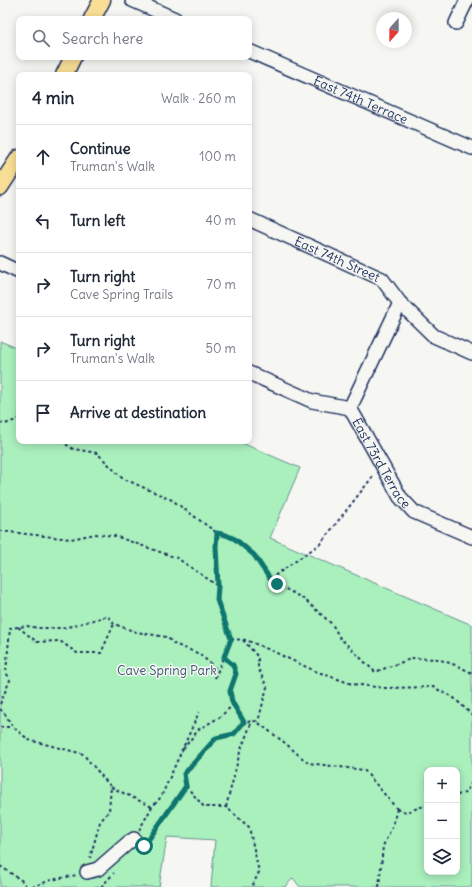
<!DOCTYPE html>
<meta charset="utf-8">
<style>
:root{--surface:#fff;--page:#f2f2f3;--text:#1f2937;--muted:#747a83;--line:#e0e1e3}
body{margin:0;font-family:Delius,sans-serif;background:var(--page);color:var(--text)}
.controls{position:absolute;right:12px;bottom:12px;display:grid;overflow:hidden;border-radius:8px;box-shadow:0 2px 10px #0003}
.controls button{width:36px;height:36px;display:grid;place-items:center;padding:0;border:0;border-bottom:1px solid var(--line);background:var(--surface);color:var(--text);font:20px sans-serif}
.compass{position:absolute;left:376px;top:12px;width:36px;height:36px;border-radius:50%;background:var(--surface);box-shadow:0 2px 10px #0003;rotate:201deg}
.stop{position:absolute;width:12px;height:12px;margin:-9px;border:3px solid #0f766e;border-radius:50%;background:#fff}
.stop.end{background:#0f766e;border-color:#fff;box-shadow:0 1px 4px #0008}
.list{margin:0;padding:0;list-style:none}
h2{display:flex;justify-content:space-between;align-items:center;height:52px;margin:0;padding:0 16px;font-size:17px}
h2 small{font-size:13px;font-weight:400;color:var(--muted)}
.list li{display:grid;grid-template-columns:26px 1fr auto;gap:12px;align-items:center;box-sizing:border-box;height:64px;padding:0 16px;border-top:1px solid var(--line)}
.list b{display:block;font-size:15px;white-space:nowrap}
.list p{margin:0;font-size:13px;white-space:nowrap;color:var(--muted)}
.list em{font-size:13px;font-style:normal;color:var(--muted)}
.icon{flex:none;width:22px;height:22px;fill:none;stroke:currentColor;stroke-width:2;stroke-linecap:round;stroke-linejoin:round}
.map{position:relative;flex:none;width:472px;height:887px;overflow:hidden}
.search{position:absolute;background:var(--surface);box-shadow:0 2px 10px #0003;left:16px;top:16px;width:236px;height:44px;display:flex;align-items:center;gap:10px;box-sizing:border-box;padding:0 14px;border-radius:8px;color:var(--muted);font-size:15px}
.panel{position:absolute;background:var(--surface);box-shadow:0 2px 10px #0003;left:16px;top:72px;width:236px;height:372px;border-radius:8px}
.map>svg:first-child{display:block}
.green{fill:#aaf0bd;stroke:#62908e;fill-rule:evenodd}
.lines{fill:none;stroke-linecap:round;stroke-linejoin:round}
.minor-casing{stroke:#1b2f5e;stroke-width:16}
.major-casing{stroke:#1b2f5e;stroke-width:19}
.path{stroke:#1b2f5e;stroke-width:2;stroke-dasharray:3 3;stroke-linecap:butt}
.minor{stroke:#f6f6f2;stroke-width:13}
.major{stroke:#f9df96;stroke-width:16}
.route{stroke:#0f766e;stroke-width:5}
.labels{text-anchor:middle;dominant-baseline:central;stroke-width:3;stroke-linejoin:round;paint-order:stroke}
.street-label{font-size:13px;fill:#1b2f5e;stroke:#f6f6f2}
.park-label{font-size:13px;fill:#385671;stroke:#f6f6f2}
</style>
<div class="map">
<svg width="472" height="887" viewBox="0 0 472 887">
<rect width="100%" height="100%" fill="#f6f6f2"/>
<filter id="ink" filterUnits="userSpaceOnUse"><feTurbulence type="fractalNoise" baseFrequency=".025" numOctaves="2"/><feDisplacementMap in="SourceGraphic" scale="8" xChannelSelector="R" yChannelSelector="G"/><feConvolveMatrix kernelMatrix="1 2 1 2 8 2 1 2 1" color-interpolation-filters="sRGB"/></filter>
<g filter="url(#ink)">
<path class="green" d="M0,341L19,349V441H237L300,468L270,538L472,625V887H300L293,878L285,887H211L215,840L167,837L159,887H0ZM427,770H457V872H427Z"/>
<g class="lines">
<defs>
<g id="minor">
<polyline points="132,0 175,19"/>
<polyline points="456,23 467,0"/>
<path id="s1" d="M249,51L472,148"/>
<path id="s2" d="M249,219L382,279L400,303L434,336L472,353"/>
<polyline points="0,263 19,272"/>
<path id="s3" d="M249,373L312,401L350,408L400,497L414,512L472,537"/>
<polyline points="350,408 400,303"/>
<polyline points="87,872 98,869 129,842 134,839"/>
</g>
<g id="major">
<polyline points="92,19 102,0"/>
<polyline points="64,75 73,57"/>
<polyline points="0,187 19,158"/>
</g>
</defs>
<use href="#minor" class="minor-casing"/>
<use href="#major" class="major-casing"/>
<g class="path">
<polyline points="0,423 5,424 19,419"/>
<polyline points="61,441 73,449 97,453 122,478 172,500 217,533 226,535 235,539 254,555 270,579 277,584 305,600 332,624 340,638 375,672 413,658 438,659 458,666 472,673"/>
<polyline points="0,531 71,539 95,534 115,536 177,558 218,586"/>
<polyline points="270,579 320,544 374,475"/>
<polyline points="18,627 37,642 60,641 77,653 101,653 114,624"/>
<polyline points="231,639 246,640 270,650 315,671 352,684 385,688 433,687 454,698 472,715"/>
<polyline points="243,640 258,657 258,668 267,687 258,722"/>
<polyline points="224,657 233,665 236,673 230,691 233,702 243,722"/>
<polyline points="215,678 231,639 217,600 218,586 216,546 217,533"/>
<polyline points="0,704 10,680 6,672 10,628 27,626 39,628 64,628 108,616 114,624 136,632 167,637 174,644 200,654 218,671"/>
<polyline points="0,709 5,714 13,727 29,740 83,754 111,787 109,811 100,822 90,858"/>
<polyline points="0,727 13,727"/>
<polyline points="183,749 199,729 220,717 234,704"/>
<polyline points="186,786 204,807 226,807 249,827 259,872 252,887"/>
<polyline points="111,787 152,807"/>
<polyline points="457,795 465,793 472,782"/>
<polyline points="226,807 240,752 252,721"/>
<polyline points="397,809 406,812 427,805"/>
<polyline points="139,830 152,807 161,797 199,712"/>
<polyline points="146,843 186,786 184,774 216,738 234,734 243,722 256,721 285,743 308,763 364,770 397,809"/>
<polyline points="0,866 21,880 27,887"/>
<polyline points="32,887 51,880 77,875"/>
<polyline points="101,887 114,873"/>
<polyline points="379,887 383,846 392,827 397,809"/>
</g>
<use href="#minor" class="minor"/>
<use href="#major" class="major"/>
</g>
</g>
<g class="lines" filter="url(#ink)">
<polyline class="route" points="144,846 186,786 184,774 216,738 234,734 244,722 232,702 230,691 236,674 233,665 224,657 231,639 217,600 218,586 216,546 217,533 226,535 235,539 254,555 270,579 277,584"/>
</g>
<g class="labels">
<g class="street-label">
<text stroke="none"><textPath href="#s1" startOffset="122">East 74th Terrace</textPath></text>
<text stroke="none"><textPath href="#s2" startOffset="97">East 74th Street</textPath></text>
<text stroke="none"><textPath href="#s3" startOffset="171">East 73rd Terrace</textPath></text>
</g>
<g class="park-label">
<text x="167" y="670">Cave Spring Park</text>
</g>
</g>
</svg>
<div class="controls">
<button>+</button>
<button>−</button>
<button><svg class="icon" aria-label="layers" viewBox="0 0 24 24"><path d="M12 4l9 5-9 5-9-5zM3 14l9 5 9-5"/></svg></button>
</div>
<svg class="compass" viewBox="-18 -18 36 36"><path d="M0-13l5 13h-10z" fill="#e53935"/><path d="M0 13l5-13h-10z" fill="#747a83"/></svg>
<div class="stop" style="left:144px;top:846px"></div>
<div class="stop end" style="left:277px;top:584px"></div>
<div class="search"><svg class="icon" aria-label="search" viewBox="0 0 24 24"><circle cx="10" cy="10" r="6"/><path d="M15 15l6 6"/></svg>Search here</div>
<section class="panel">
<h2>4 min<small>Walk · 260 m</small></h2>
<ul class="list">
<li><svg class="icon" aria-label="ahead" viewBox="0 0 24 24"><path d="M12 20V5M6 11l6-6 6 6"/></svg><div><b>Continue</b><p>Truman's Walk</p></div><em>100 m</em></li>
<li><svg class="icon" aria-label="left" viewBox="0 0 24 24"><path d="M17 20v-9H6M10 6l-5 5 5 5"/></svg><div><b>Turn left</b></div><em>40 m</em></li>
<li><svg class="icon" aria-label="right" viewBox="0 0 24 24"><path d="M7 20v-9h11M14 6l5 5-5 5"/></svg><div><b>Turn right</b><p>Cave Spring Trails</p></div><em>70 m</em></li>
<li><svg class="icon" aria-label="right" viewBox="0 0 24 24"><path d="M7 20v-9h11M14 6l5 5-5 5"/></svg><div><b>Turn right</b><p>Truman's Walk</p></div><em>50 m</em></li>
<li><svg class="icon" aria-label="arrive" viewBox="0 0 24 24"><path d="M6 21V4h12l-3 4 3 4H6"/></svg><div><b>Arrive at destination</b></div></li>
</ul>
</section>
</div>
